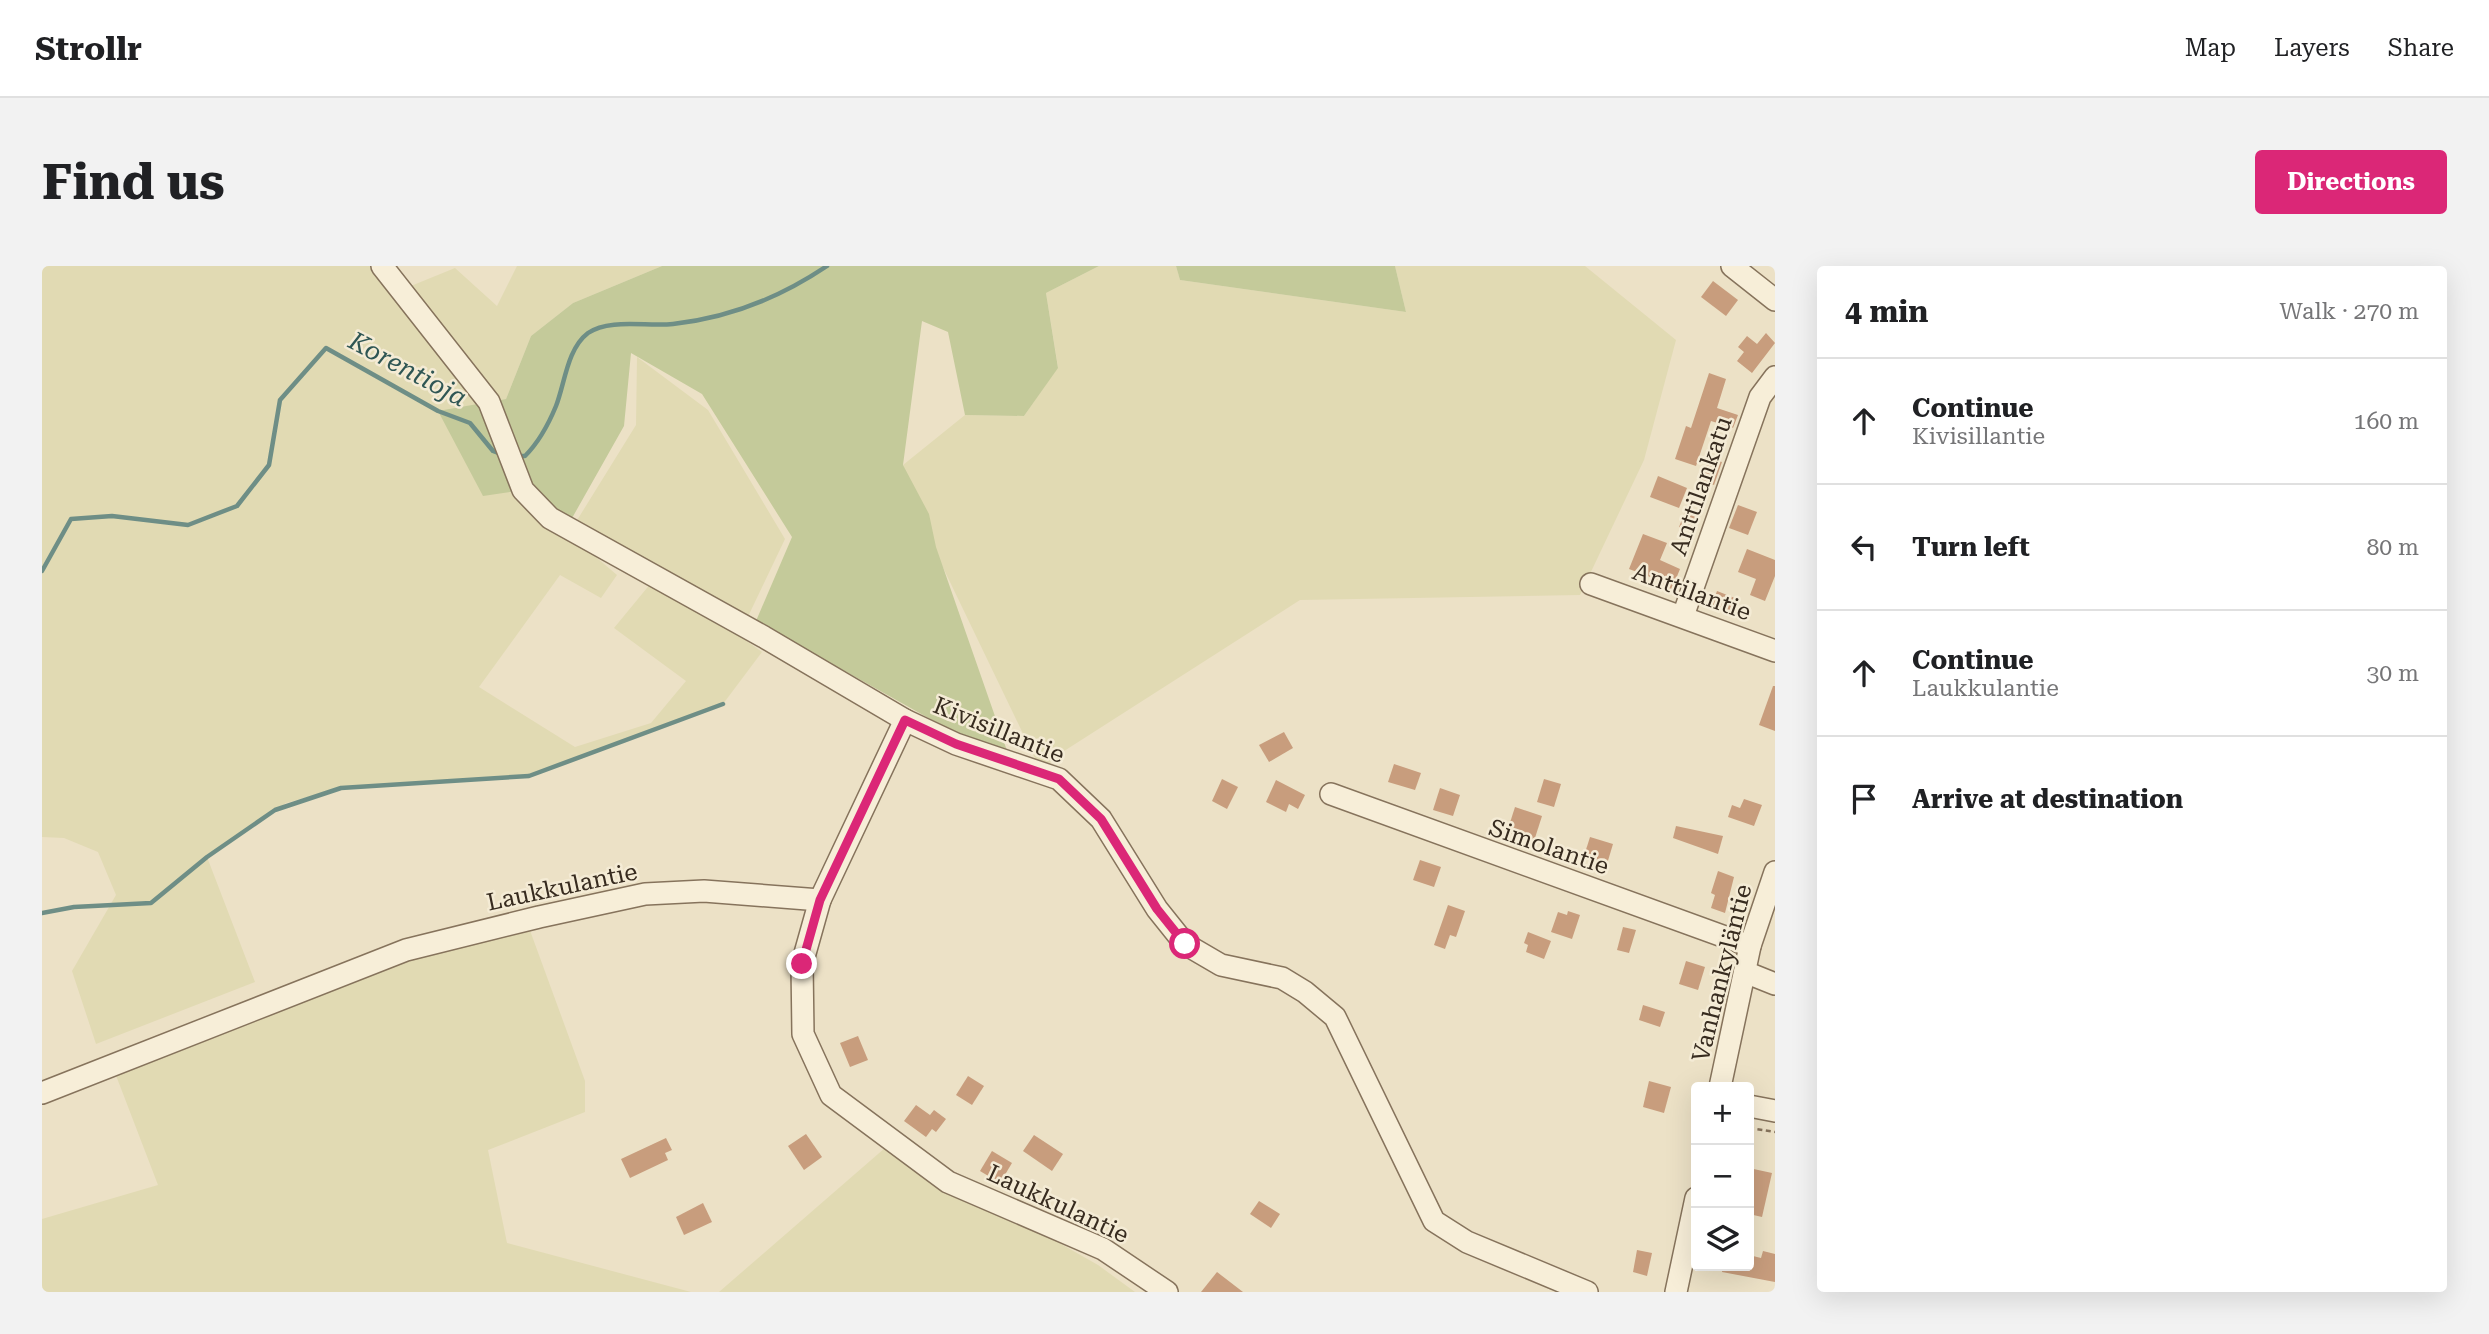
<!DOCTYPE html>
<meta charset="utf-8">
<style>
:root{--surface:#fff;--page:#f2f2f2;--text:#202124;--muted:#757577;--line:#e0e0e0;--accent:#db2777}
body{margin:0;font-family:"Roboto Serif",serif;background:var(--page);color:var(--text)}
.controls{position:absolute;right:21px;bottom:21px;display:grid;overflow:hidden;border-radius:7px;box-shadow:0 7px 28px #0002}
.controls button{width:63px;height:63px;display:grid;place-items:center;padding:0;border:0;border-bottom:2px solid var(--line);background:var(--surface);color:var(--text);font:35px sans-serif}
.stop{position:absolute;width:21px;height:21px;margin:-16px;border:5px solid #db2777;border-radius:50%;background:#fff}
.stop.end{background:#db2777;border-color:#fff;box-shadow:0 2px 7px #0008}
.list{margin:0;padding:0;list-style:none}
h2{display:flex;justify-content:space-between;align-items:center;height:91px;margin:0;padding:0 28px;font-size:30px}
h2 small{font-size:23px;font-weight:400;color:var(--muted)}
.list li{display:grid;grid-template-columns:46px 1fr auto;gap:21px;align-items:center;box-sizing:border-box;height:126px;padding:0 28px;border-top:2px solid var(--line)}
.list b{display:block;font-size:26px;white-space:nowrap}
.list p{margin:0;font-size:23px;white-space:nowrap;color:var(--muted)}
.list em{font-size:23px;font-style:normal;color:var(--muted)}
.icon{flex:none;width:38px;height:38px;fill:none;stroke:currentColor;stroke-width:2;stroke-linecap:round;stroke-linejoin:round}
.map{position:relative;flex:none;width:1733px;height:1026px;overflow:hidden;border-radius:7px}
header{display:flex;align-items:center;gap:42px;box-sizing:border-box;height:98px;padding:0 35px;background:var(--surface);border-bottom:2px solid var(--line)}
header strong{font-size:33px}
nav{display:flex;gap:38px;margin-inline-start:auto;font-size:24px}
.intro{display:flex;align-items:center;justify-content:space-between;box-sizing:border-box;height:168px;padding:0 42px}
h1{margin:0;font-size:49px}
.button{padding:18px 32px;border-radius:7px;background:var(--accent);color:#fff;font-size:24px;font-weight:700}
main{display:flex;gap:42px;padding:0 42px}
aside{flex:1;background:var(--surface);border-radius:7px;box-shadow:0 7px 28px #0002}
.map>svg:first-child{display:block}
.farmland{fill:#e1dab3}
.green{fill:#c4ca9a}
.lines{fill:none;stroke-linecap:round;stroke-linejoin:round}
.stream{stroke:#6e8e86;stroke-width:4.5}
.building{fill:#c89d7d}
.minor-casing{stroke:#86735c;stroke-width:24}
.path{stroke:#86735c;stroke-width:2.5;stroke-dasharray:5 3.5;stroke-linecap:butt}
.minor{stroke:#f7eed8;stroke-width:21}
.route{stroke:#db2777;stroke-width:9}
.labels{text-anchor:middle;dominant-baseline:central;stroke-width:5;stroke-linejoin:round;paint-order:stroke}
.street-label{font-size:24px;fill:#372b1f;stroke:#f4ebd5}
.water-label{font-size:26px;font-style:italic;fill:#2f5654;stroke:#f4ebd5}
</style>
<header>
<strong>Strollr</strong>
<nav><a>Map</a><a>Layers</a><a>Share</a></nav>
</header>
<div class="intro"><h1>Find us</h1><a class="button">Directions</a></div>
<main>
<div class="map">
<svg width="1733" height="1026" viewBox="0 0 1733 1026">
<rect width="100%" height="100%" fill="#ece1c6"/>
<g class="farmland">
<polygon points="0,0 339,0 359,24 413,2 455,40 475,0 620,0 531,37 489,70 464,133 396,146 508,252 575,309 559,332 518,309 437,421 533,481 609,457 644,415 572,362 614,311 529,264 594,159 595,91 666,144 743,273 702,359 622,316 720,386 681,438 487,510 299,522 244,537 165,591 213,716 54,778 30,705 74,629 56,586 22,572 0,571"/>
<polygon points="1057,0 1134,0 1138,14 1364,46 1353,0 1543,0 1634,74 1602,194 1538,329 1258,334 1019,487 999,505 895,289 861,199 923,149 982,150 1016,101 1004,27"/>
<polygon points="486,659 543,815 543,846 446,884 465,977 649,1026 0,1026 0,953 116,919 70,799 364,684"/>
<polygon points="851,875 924,924 1056,999 1093,1026 677,1026"/>
</g>
<g class="green">
<polygon points="620,0 1057,0 1004,27 1016,102 982,150 923,149 906,66 880,55 861,199 887,248 894,281 970,499 714,355 750,271 660,128 589,87 582,160 525,261 481,224 441,230 396,145 464,133 489,70 531,37"/>
<polygon points="1134,0 1353,0 1364,46 1138,14"/>
</g>
<g class="lines">
<g class="stream">
<path d="M474,190H483C496,177 507,157 514,140C523,117 525,83 546,67C568,52 605,61 631,58C686,52 739,31 785,0"/>
<polyline points="0,305 29,253 70,250 146,259 195,240 227,199 238,134 284,82 396,145 428,157 451,185 459,188"/>
<polyline points="0,647 32,641 109,637 165,591 233,544 299,522 487,510 681,438"/>
</g>
</g>
<g class="building">
<polygon points="1671,15 1696,34 1684,50 1659,31"/>
<polygon points="1724,67 1733,77 1710,107 1695,95 1702,86 1696,81 1705,70 1715,78"/>
<polygon points="1667,107 1684,113 1675,142 1696,149 1691,162 1669,155 1654,200 1633,193 1644,160 1649,162"/>
<polygon points="1667,192 1680,196 1672,219 1659,215"/>
<polygon points="1616,210 1645,222 1637,242 1608,231"/>
<polygon points="1696,239 1715,246 1706,269 1687,262"/>
<polygon points="1645,241 1658,246 1650,267 1637,261"/>
<polygon points="1601,268 1625,277 1618,294 1638,303 1629,325 1617,320 1619,315 1587,303"/>
<polygon points="1705,283 1733,294 1733,310 1723,335 1708,329 1714,313 1696,306"/>
<polygon points="1675,325 1698,334 1692,351 1669,342"/>
<polygon points="1731,420 1733,420 1733,465 1717,459"/>
<polygon points="1242,466 1251,482 1227,496 1217,479"/>
<polygon points="1352,498 1379,507 1373,524 1346,516"/>
<polygon points="1180,513 1196,521 1185,543 1170,535"/>
<polygon points="1502,513 1519,518 1512,541 1495,536"/>
<polygon points="1234,514 1263,529 1256,543 1247,538 1244,546 1224,536"/>
<polygon points="1398,522 1418,529 1411,550 1391,544"/>
<polygon points="1702,533 1720,539 1712,560 1686,551 1690,539 1698,542"/>
<polygon points="1473,541 1500,550 1492,575 1465,566"/>
<polygon points="1634,560 1681,570 1676,588 1631,572"/>
<polygon points="1548,571 1571,578 1565,598 1542,590"/>
<polygon points="1378,594 1399,601 1392,621 1371,614"/>
<polygon points="1676,605 1692,611 1683,647 1669,642 1673,629 1669,627"/>
<polygon points="1406,639 1423,645 1414,671 1408,669 1403,683 1392,679"/>
<polygon points="1526,645 1538,649 1530,673 1509,666 1516,646 1525,649"/>
<polygon points="1581,661 1594,664 1587,687 1575,684"/>
<polygon points="1486,666 1509,675 1502,693 1484,686 1486,679 1482,677"/>
<polygon points="1644,695 1663,701 1656,724 1637,718"/>
<polygon points="1601,739 1623,746 1618,761 1597,754"/>
<polygon points="816,770 826,794 808,801 798,777"/>
<polygon points="926,810 942,820 930,839 914,829"/>
<polygon points="1607,815 1629,821 1622,847 1601,841"/>
<polygon points="874,839 888,849 892,844 904,853 894,866 890,863 884,871 862,855"/>
<polygon points="764,868 780,891 762,904 746,880"/>
<polygon points="992,869 1021,888 1010,905 981,885"/>
<polygon points="624,872 630,884 623,887 626,894 588,912 579,893"/>
<polygon points="950,885 970,897 958,917 938,905"/>
<polygon points="1707,902 1730,907 1720,951 1707,948"/>
<polygon points="1217,935 1238,948 1229,962 1208,948"/>
<polygon points="661,937 670,956 642,969 634,951"/>
<polygon points="1595,984 1610,987 1605,1010 1591,1006"/>
<polygon points="1721,985 1733,988 1733,1016 1680,1006 1681,1000 1707,1000 1707,989 1719,992"/>
<polygon points="1175,1006 1201,1026 1159,1026"/>
</g>
<g class="lines">
<defs>
<g id="minor">
<polyline points="340,0 447,136 481,224 508,252 722,371 863,454 914,478 1017,513 1059,553 1115,643 1143,678 1179,699 1240,712 1263,726 1293,751 1392,955 1425,976 1545,1026"/>
<polyline points="1690,0 1733,34"/>
<polyline points="1549,318 1733,385"/>
<polyline points="1641,350 1718,131 1733,111"/>
<polyline points="1289,528 1708,680"/>
<polyline points="778,634 863,454"/>
<polyline points="1703,706 1733,718"/>
<polyline points="1678,821 1708,680 1733,606"/>
<polyline points="0,827 364,684 497,651 603,628 662,625 778,634 760,698 761,768 789,829 906,916 1061,983 1125,1026"/>
<polyline points="1707,840 1733,845"/>
<polyline points="1634,1026 1654,932"/>
</g>
</defs>
<use href="#minor" class="minor-casing"/>
<polyline class="path" points="1707,862 1733,866"/>
<use href="#minor" class="minor"/>
</g>
<g class="lines">
<polyline class="route" points="760,698 778,634 863,454 914,478 1017,513 1059,553 1115,643 1143,678"/>
</g>
<g class="labels">
<g class="street-label">
<text transform="translate(1659 220) rotate(-71)">Anttilankatu</text>
<text transform="translate(1650 326) rotate(20)">Anttilantie</text>
<text transform="translate(957 464) rotate(22)">Kivisillantie</text>
<text transform="translate(1507 581) rotate(19)">Simolantie</text>
<text transform="translate(520 621) rotate(-12)">Laukkulantie</text>
<text transform="translate(1680 707) rotate(-76)">Vanhankyläntie</text>
<text transform="translate(1016 938) rotate(25)">Laukkulantie</text>
</g>
<g class="water-label">
<text transform="translate(366 103) rotate(28)">Korentioja</text>
</g>
</g>
</svg>
<div class="controls">
<button>+</button>
<button>−</button>
<button><svg class="icon" aria-label="layers" viewBox="0 0 24 24"><path d="M12 4l9 5-9 5-9-5zM3 14l9 5 9-5"/></svg></button>
</div>
<div class="stop" style="left:1143px;top:678px"></div>
<div class="stop end" style="left:760px;top:698px"></div>
</div>
<aside>
<h2>4 min<small>Walk · 270 m</small></h2>
<ul class="list">
<li><svg class="icon" aria-label="ahead" viewBox="0 0 24 24"><path d="M12 20V5M6 11l6-6 6 6"/></svg><div><b>Continue</b><p>Kivisillantie</p></div><em>160 m</em></li>
<li><svg class="icon" aria-label="left" viewBox="0 0 24 24"><path d="M17 20v-9H6M10 6l-5 5 5 5"/></svg><div><b>Turn left</b></div><em>80 m</em></li>
<li><svg class="icon" aria-label="ahead" viewBox="0 0 24 24"><path d="M12 20V5M6 11l6-6 6 6"/></svg><div><b>Continue</b><p>Laukkulantie</p></div><em>30 m</em></li>
<li><svg class="icon" aria-label="arrive" viewBox="0 0 24 24"><path d="M6 21V4h12l-3 4 3 4H6"/></svg><div><b>Arrive at destination</b></div></li>
</ul>
</aside>
</main>
